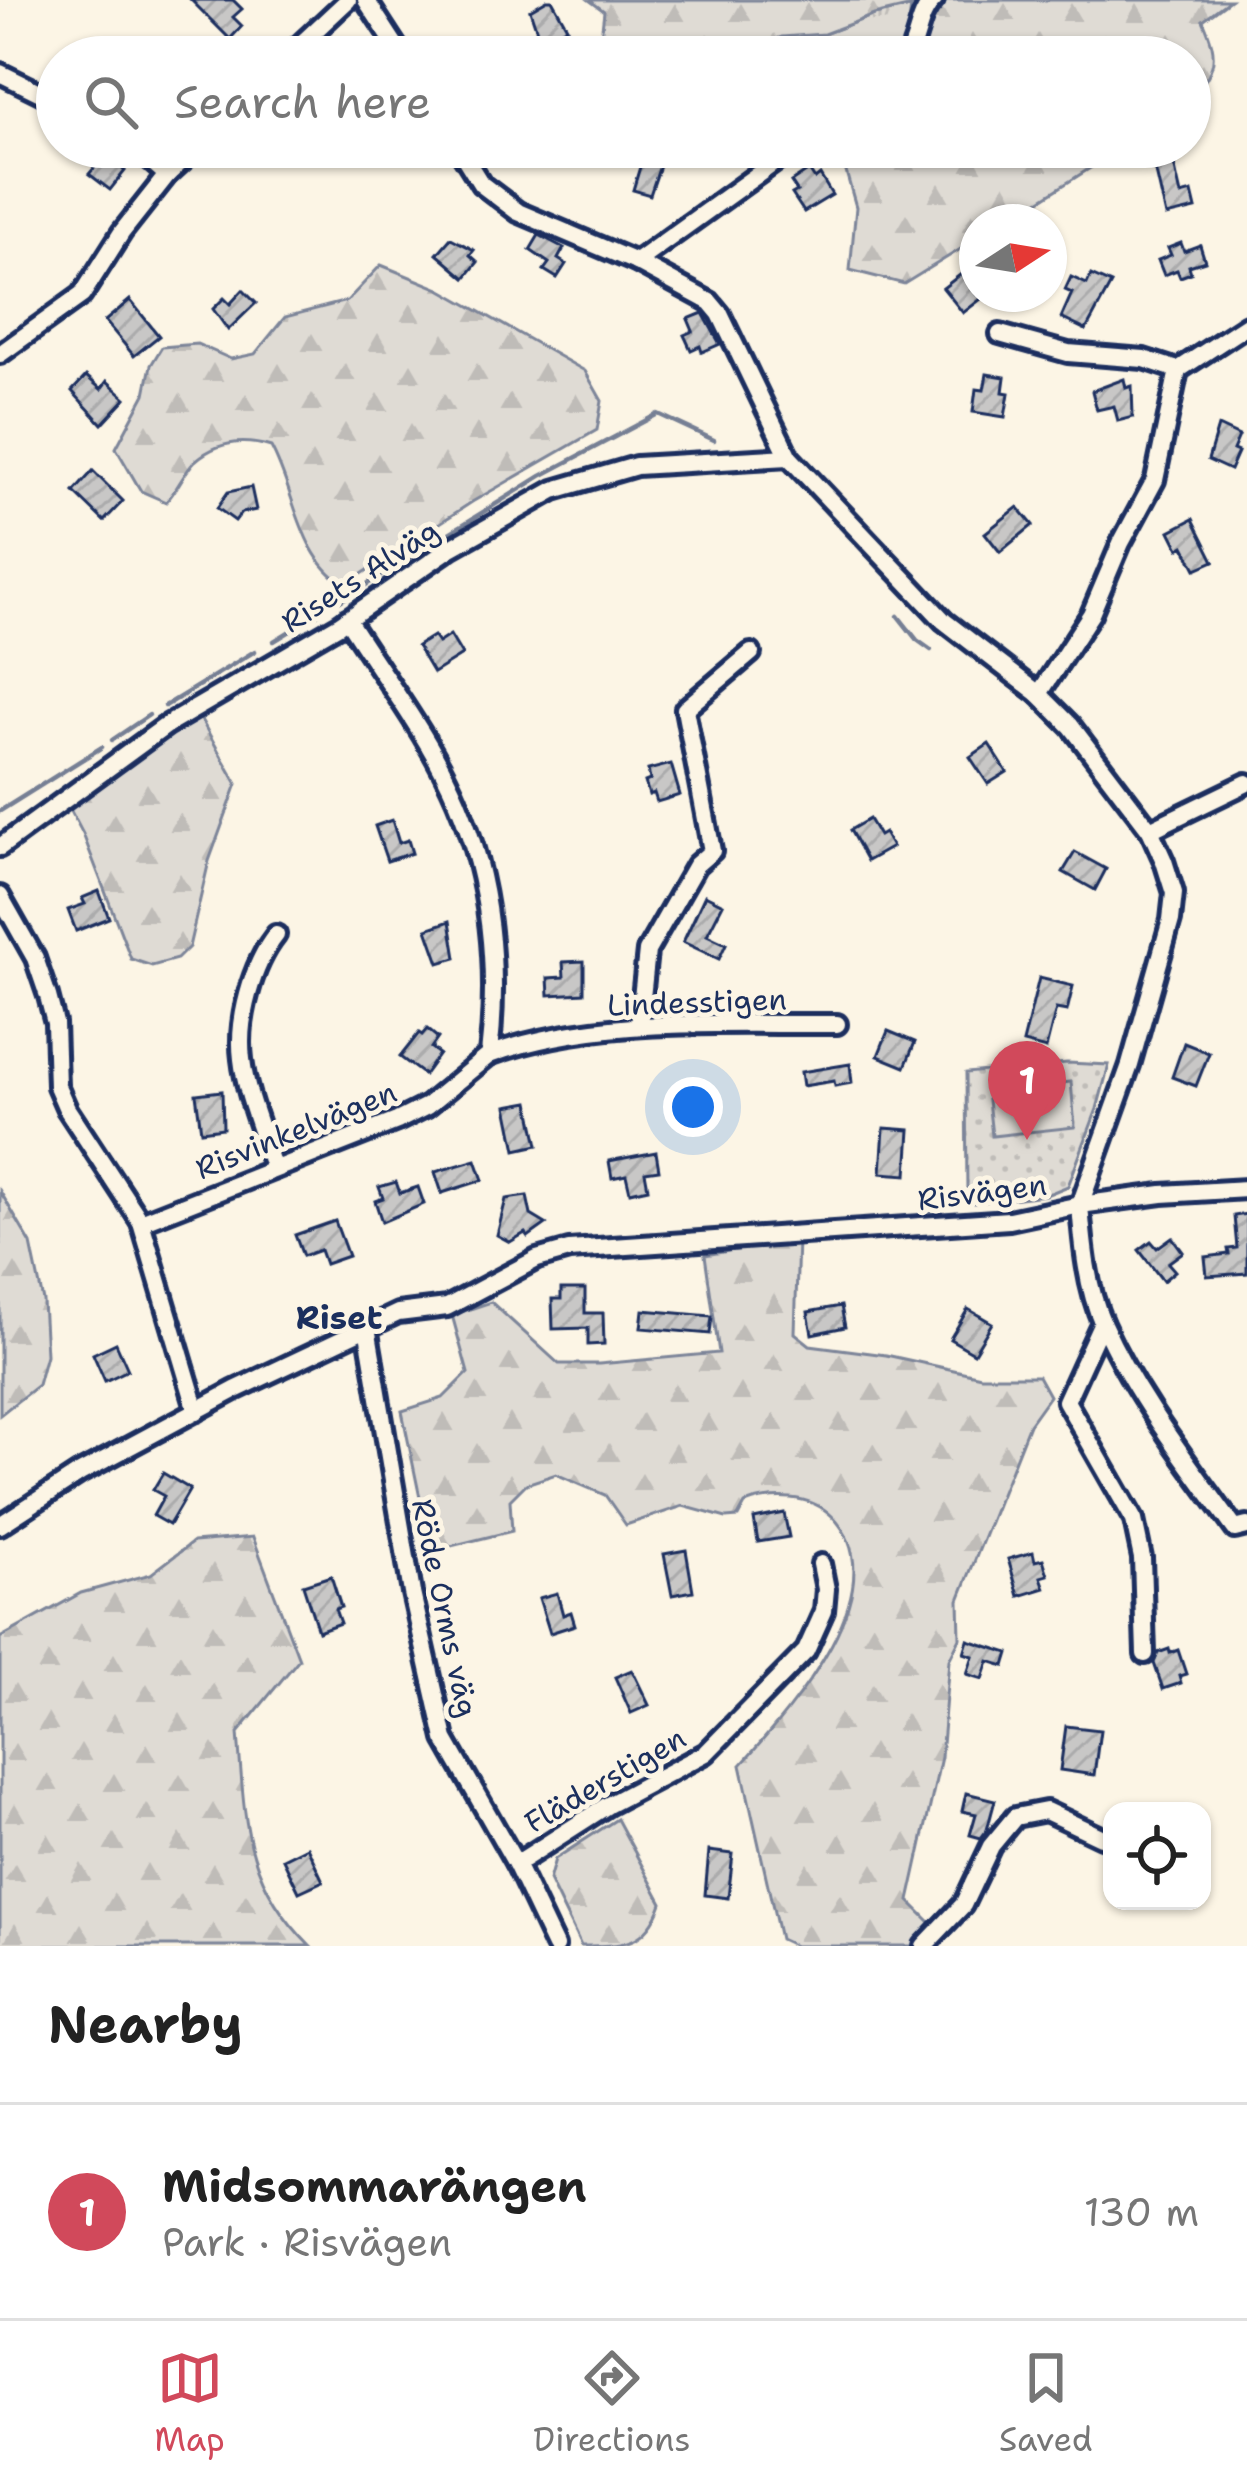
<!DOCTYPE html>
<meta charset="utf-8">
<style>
:root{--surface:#fff;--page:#f6f6f6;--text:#222;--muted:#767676;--line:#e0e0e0;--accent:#d1495b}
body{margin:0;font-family:"Shantell Sans",sans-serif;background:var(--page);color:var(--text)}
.controls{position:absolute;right:36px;bottom:36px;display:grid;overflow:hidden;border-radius:24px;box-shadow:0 3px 9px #0004}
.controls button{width:108px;height:108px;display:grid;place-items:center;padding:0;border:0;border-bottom:3px solid var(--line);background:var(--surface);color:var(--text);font:60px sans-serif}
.compass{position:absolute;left:959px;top:204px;width:108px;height:108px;border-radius:50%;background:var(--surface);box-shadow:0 3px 9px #0004;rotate:78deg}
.you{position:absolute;left:693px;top:1107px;width:42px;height:42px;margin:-30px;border:9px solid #fff;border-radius:50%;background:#1a73e8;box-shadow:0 0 0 18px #1a73e833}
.badge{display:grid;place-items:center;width:78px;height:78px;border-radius:50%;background:var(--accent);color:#fff;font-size:39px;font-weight:700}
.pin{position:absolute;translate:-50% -99px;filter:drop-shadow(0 3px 6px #0008)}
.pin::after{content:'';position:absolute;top:63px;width:42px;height:36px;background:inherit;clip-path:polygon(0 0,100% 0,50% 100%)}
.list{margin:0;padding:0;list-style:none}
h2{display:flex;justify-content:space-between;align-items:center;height:156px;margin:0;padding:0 48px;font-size:51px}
h2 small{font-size:39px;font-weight:400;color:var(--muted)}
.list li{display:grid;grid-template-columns:78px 1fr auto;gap:36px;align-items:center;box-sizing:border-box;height:216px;padding:0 48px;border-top:3px solid var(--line)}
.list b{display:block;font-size:45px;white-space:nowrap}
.list p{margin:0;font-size:39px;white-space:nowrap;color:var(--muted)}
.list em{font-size:39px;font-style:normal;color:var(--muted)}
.icon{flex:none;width:66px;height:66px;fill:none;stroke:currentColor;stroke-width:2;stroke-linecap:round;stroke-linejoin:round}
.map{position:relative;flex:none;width:1247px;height:1946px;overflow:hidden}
.search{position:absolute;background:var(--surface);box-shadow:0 3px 9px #0004;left:36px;right:36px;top:36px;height:132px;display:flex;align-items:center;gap:30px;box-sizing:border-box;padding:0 42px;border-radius:66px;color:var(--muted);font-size:45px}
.sheet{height:372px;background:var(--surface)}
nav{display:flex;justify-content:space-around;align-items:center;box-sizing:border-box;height:168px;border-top:3px solid var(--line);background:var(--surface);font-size:33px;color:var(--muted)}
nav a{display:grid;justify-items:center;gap:6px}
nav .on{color:var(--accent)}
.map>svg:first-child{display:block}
.grass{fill:url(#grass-tufts);stroke:#7d8599;stroke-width:3}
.forest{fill:url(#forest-firs);stroke:#7d8599;stroke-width:3}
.park{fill:url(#park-dots);stroke:#7d8599;stroke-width:3}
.pitch{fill:#dfdbd4;stroke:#7d8599;stroke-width:3}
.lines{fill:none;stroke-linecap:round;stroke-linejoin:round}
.stream{stroke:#767f94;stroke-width:4.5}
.building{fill:url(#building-hatch);stroke:#1b2f5e;stroke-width:3}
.minor-casing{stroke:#1b2f5e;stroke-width:26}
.minor{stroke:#fcf5e5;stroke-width:16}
.labels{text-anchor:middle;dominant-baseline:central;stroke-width:10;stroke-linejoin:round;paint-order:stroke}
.street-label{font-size:30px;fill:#1b2f5e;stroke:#fcf5e5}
.neighbourhood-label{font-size:33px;font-weight:bold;fill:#1b2f5e;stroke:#fcf5e5}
</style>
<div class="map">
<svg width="1247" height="1946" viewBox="0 0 1247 1946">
<defs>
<pattern id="grass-tufts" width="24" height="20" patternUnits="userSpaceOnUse" patternTransform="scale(3)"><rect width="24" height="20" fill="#dfdbd4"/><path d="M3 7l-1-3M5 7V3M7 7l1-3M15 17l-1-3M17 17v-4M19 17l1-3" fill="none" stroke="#bfbcb8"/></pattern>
<pattern id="forest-firs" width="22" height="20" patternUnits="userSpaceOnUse" patternTransform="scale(3)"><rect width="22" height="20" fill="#dfdbd4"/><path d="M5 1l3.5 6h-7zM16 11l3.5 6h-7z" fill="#bfbcb8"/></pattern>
<pattern id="park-dots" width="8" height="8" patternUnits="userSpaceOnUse" patternTransform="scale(3)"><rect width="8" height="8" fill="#dfdbd4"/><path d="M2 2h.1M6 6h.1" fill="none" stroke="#bfbcb8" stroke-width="1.8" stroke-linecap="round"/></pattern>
<pattern id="building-hatch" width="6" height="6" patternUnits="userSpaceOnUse" patternTransform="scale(3)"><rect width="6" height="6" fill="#c8c7c6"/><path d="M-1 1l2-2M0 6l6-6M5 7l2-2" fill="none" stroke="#ababac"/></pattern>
</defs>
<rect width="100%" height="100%" fill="#fcf5e5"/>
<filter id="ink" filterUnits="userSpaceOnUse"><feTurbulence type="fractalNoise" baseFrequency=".00833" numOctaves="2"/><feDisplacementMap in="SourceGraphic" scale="24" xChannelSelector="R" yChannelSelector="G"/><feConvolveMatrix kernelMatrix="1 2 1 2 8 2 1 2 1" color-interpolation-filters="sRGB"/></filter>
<g filter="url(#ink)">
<polygon class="grass" points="911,7 906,46 898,57 729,57 782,37 824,34 874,15"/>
<g class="forest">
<path d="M589,0H1230L1203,20C1220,59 1216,68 1190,101V57H916L925,35L916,5L874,15L824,34L782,37L729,57H630L600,46L604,11Z"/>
<polygon points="839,147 1123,147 1006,222 977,222 977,239 904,284 850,270 856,207"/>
<path d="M381,265L440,289L585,371L602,401L597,430L472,502L345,585C298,556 296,493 271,447C245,439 218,441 195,461C185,471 177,490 166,502L141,491L116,448L145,394L151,365L162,347L197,344L231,359L255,354L285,317L347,301Z"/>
<polygon points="199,716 237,784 209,861 189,947 177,959 152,966 131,959 83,834 64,798 134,748"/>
<polygon points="0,1191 31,1244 43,1301 46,1355 38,1385 0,1415"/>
<path d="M798,1239L795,1333L810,1345L886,1355L981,1376H1038L1049,1396L1029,1424L959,1600L960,1638L949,1660L941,1757L909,1901L931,1923L912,1946H795L780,1939L741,1765C789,1711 901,1587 832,1516C810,1494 772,1494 745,1504L738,1517L726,1518L683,1506L626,1525L605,1495L556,1474L526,1484L510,1500L512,1531L431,1551L402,1411L443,1398L468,1373L452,1315L491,1302L559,1364H599L719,1353L705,1255Z"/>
<path d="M253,1537L299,1659L238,1733C245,1821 243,1879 310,1946H0V1638L81,1593L151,1574L193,1542Z"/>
<path d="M617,1819L662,1903C647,1946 622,1946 581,1946L549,1880L555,1859Z"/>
</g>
<polygon class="park" points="1067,1063 1109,1065 1097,1109 1068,1186 1046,1195 974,1203 967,1196 966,1073"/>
<polygon class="pitch" points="1071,1082 1075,1127 992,1136 987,1091"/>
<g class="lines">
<g class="stream">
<polyline points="340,601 541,476 658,414 714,440"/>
<polyline points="898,616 917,640 931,650"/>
<polyline points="274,641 318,614"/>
<polyline points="165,706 255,651"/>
<polyline points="112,740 149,715"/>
<polyline points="0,811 102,747"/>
</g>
</g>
<g class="building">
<polygon points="191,0 233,0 242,9 233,17 242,26 230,39"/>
<polygon points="547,0 552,0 567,27 546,39 542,32 538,34 530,10"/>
<polygon points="646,147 665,151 650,195 633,190"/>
<polygon points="101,151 125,171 110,190 89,174 96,166 92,163"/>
<polygon points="1174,164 1181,195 1192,192 1196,209 1166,216 1155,168"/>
<polygon points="809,170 815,179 820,175 832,195 804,212 792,194 797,191 791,182"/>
<polygon points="539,235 564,248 558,259 566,264 557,278 544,270 549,263 530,250"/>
<polygon points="451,238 474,250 470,255 478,262 465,278 437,254"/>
<polygon points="1181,243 1184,251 1200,245 1205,261 1189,266 1191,273 1180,277 1177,270 1164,275 1158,260 1171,255 1168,248"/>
<polygon points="965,271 977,287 977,294 985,296 963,313 943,288"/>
<polygon points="1091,275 1111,284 1086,330 1061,318 1072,293 1065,290 1071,277 1087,284"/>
<polygon points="243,290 256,303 228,330 213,309 224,298 230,304"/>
<polygon points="130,300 159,336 134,356 105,321"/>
<polygon points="703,313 720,344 702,352 700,346 691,350 684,335 693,331 688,319"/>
<polygon points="987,374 1005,377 1003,392 1009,393 1005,417 973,412 976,389 984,390"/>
<polygon points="86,376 101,389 107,381 126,398 102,424 72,391"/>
<polygon points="1124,379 1126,388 1132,386 1133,417 1118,421 1114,406 1097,410 1092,391"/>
<polygon points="1218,426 1239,436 1233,450 1238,452 1230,470 1208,460"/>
<polygon points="93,471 123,501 104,521 74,492"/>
<polygon points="251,487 256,510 241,513 235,521 217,508 228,492"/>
<polygon points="1018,507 1033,525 1000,552 985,533"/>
<polygon points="1193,519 1214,561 1196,569 1184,546 1179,549 1170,531"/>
<polygon points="450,635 462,655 433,673 417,646 433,636 438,643"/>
<polygon points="989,744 1007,772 988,784 970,757"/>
<polygon points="671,764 680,795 657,802 654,793 649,795 645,782 650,780 648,770"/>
<polygon points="869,819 879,836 884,833 892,847 867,861 850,830"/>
<polygon points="392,820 399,843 408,840 412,853 387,861 375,826"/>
<polygon points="1075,852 1106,869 1095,890 1063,872"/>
<polygon points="99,891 109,918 76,931 68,910 85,904 82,898"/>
<polygon points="705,895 723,904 707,935 726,944 719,959 683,942"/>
<polygon points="450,921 456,958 439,963 427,929"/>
<polygon points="584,961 584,993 549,995 548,978 564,977 563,962"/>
<polygon points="1039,978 1073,986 1067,1011 1056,1009 1046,1049 1023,1043"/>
<polygon points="427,1029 438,1038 431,1048 439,1054 424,1075 400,1057 419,1033 422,1035"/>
<polygon points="888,1031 915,1042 905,1067 878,1056"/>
<polygon points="1184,1043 1209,1053 1196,1086 1172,1077"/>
<polygon points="850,1064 852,1083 835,1086 834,1081 803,1086 801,1072"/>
<polygon points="222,1091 223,1128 201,1131 196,1094"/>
<polygon points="529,1102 538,1145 516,1150 507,1106"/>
<polygon points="884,1128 910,1130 907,1175 881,1173"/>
<polygon points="656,1152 659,1170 645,1172 648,1188 630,1192 626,1175 612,1178 609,1161"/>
<polygon points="476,1160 483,1180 442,1193 435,1172"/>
<polygon points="396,1182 400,1193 418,1187 424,1204 382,1222 375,1201 383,1198 379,1187"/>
<polygon points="527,1196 531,1215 546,1224 528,1237 525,1233 510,1242 497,1235 506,1199"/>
<polygon points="1247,1214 1247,1273 1207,1276 1205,1257 1229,1254 1228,1249 1237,1248 1234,1216"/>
<polygon points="335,1221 348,1256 325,1264 320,1250 303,1256 295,1235"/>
<polygon points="1172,1237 1183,1252 1168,1263 1175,1271 1163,1281 1139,1250 1151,1241 1157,1248"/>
<polygon points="561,1289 585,1289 585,1313 603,1313 604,1344 588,1345 588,1328 553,1329 552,1299 561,1299"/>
<polygon points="841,1306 845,1327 812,1334 808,1312"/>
<polygon points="968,1309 992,1323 974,1353 950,1339"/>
<polygon points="643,1310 712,1316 710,1334 641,1328"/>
<polygon points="116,1343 128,1370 105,1381 93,1354"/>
<polygon points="163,1473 190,1489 169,1525 153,1516 164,1496 153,1490"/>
<polygon points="784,1513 789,1537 758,1542 754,1519"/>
<polygon points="686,1550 693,1591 672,1595 664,1554"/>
<polygon points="1033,1552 1035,1561 1043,1559 1048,1575 1041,1577 1045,1588 1019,1596 1008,1559"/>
<polygon points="331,1576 341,1607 335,1609 340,1623 318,1631 303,1585"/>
<polygon points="557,1593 563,1615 571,1612 575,1625 550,1633 539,1598"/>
<polygon points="968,1640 1009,1653 1005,1666 989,1661 983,1679 967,1674 973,1656 964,1653"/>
<polygon points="1169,1649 1170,1653 1178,1650 1186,1674 1179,1676 1181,1683 1163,1689 1154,1663 1158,1653"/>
<polygon points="632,1670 649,1705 631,1713 615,1677"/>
<polygon points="1066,1726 1100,1730 1094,1775 1060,1770"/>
<polygon points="966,1793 995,1800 987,1830 981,1838 970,1835 976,1814 962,1811"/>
<polygon points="307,1847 323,1881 299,1892 283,1859"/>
<polygon points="709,1851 733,1854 728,1898 705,1895"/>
</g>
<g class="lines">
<defs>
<g id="minor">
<polyline points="366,0 403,57"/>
<polyline points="287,57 348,0"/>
<path d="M908,57C919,38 918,14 934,0"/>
<polyline points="0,73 57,101"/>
<polyline points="135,147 167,175"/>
<polyline points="636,262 796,147"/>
<polyline points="1000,334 1068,353 1144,359 1178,370 1155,480 1121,543 1091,614 1039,694"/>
<polyline points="0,354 82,295 122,232 167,175 197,147"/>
<polyline points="1178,370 1247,325"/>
<polyline points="1150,830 1247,783"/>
<polyline points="0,847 167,725 339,625 451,548 554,490 636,466 789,457"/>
<polyline points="0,896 35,958 48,996 55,1023 57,1086 67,1109 141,1222 197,1411"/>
<polyline points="639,1026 647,951 696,865 712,851 685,709 751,653"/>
<path d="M489,1055C595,1016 725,1025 837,1024"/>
<path d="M273,1167C263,1133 246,1095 242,1059C237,1021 252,965 276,935"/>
<path d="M1247,1189L1162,1194L1080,1205C1083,1245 1087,1288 1103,1324C1136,1398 1189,1464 1235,1529L1247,1526"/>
<path d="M141,1222L397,1121L427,1106L489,1055C499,971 491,881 457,801C430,737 384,678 347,619"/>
<polyline points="1102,1322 1066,1401 1134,1520 1142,1558 1145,1654"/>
<polyline points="367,1327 412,1593 445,1739 516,1864 555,1946"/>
<polyline points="0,1525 80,1473 235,1390 398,1313 447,1307 537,1259 569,1250 1009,1220 1080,1205 1130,1065 1171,920 1174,893 1164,861 1150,830 1071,726 1039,694 944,621 789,457 720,314 710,302 636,262 518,212 481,184 458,147"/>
<polyline points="516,1864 608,1805 706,1753 806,1651 824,1611 826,1589 821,1564"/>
<polyline points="924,1946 963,1905 991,1846 1015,1817 1046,1811 1101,1837"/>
</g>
</defs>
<use href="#minor" class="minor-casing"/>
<use href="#minor" class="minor"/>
</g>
</g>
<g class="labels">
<g class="street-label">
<text transform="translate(360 576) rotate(-33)">Risets Alväg</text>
<text transform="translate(697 1002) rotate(-2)">Lindesstigen</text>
<text transform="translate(296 1130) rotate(-22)">Risvinkelvägen</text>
<text transform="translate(982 1192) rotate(-7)">Risvägen</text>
<text transform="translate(445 1608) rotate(78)">Röde Orms väg</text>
<text transform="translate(605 1780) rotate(-30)">Fläderstigen</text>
</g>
<g class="neighbourhood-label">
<text x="339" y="1317">Riset</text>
</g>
</g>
</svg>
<div class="controls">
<button><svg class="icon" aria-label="locate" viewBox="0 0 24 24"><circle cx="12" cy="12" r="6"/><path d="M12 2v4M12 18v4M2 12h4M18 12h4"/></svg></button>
</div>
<svg class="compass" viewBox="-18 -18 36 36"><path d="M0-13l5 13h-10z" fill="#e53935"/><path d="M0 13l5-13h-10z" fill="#767676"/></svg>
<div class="you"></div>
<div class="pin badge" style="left:1027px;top:1140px">1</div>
<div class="search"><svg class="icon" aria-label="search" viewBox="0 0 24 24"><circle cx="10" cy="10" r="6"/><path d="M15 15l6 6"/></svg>Search here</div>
</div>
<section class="sheet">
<h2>Nearby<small></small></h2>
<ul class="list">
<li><span class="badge">1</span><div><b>Midsommarängen</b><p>Park · Risvägen</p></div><em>130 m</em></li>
</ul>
</section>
<nav>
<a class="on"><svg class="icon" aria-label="map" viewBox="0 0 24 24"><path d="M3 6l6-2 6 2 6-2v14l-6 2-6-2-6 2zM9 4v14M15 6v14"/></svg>Map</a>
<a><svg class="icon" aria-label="directions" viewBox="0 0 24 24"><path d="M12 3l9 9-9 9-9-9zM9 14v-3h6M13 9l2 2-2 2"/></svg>Directions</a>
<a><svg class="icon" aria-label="saved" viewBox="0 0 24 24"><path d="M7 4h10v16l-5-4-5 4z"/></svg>Saved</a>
</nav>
